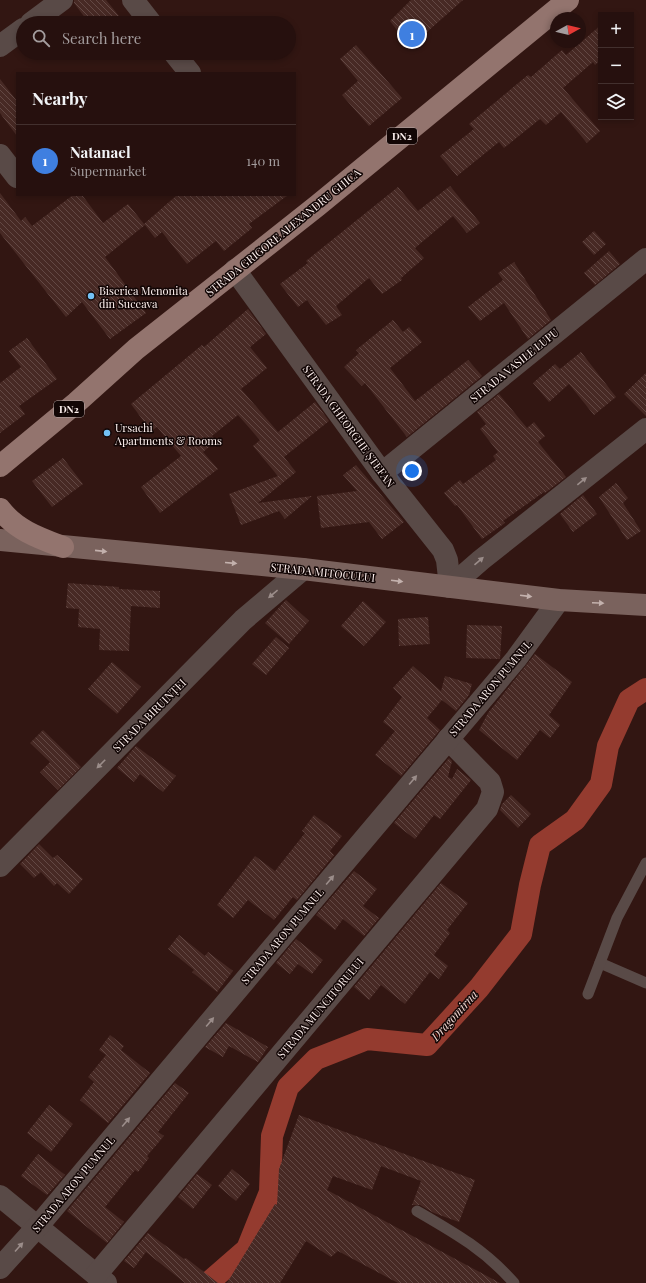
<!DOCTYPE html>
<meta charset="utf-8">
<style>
:root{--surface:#26100e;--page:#2e1917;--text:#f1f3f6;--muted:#a49d9e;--line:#42302e;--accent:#0f766e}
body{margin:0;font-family:"Playfair Display",serif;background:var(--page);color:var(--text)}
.controls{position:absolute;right:12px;top:12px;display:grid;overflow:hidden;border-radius:0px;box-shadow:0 2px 6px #0003}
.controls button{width:36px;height:36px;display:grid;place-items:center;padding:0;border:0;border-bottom:1px solid var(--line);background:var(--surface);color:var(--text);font:20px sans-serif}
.compass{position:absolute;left:550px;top:12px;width:36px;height:36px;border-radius:50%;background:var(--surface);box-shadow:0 2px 6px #0003;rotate:82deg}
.you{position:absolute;left:412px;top:471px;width:14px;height:14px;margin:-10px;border:3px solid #fff;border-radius:50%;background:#1a73e8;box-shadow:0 0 0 6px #1a73e833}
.badge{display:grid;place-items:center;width:26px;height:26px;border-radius:50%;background:var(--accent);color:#fff;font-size:13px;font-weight:700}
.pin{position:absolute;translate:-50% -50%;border:2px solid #fff;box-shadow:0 1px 4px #0006}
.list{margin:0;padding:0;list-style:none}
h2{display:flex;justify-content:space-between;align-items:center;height:52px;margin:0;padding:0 16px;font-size:17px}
h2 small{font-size:13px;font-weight:400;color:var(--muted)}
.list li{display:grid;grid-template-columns:26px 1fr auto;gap:12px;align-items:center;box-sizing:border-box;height:72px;padding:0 16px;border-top:1px solid var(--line)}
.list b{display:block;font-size:15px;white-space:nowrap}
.list p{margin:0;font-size:13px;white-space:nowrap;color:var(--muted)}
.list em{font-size:13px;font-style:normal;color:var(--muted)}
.icon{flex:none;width:22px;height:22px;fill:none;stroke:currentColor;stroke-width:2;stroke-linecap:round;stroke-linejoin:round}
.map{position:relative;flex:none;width:646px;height:1283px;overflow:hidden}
.search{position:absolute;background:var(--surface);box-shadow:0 2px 6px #0003;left:16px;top:16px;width:280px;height:44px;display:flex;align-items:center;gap:10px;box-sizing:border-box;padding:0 14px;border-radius:22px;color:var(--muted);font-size:15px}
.panel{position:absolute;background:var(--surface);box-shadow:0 2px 6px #0003;left:16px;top:72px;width:280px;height:124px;border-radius:0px}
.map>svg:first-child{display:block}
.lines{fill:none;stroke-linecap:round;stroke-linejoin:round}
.canal{stroke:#943b2f;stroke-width:22}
.building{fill:url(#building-back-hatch)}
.service{stroke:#594a47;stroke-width:11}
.minor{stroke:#594a47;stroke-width:22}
.tertiary{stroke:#594a47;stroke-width:22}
.secondary{stroke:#7a625d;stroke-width:22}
.primary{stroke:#93746e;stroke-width:22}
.oneway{fill:#9b8d8a}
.oneway2{fill:#c3b1ad}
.poi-dot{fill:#73c1f5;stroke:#120605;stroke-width:1.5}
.labels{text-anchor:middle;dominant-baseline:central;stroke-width:3;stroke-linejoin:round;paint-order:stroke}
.shield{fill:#120605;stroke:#b7aaa9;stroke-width:1}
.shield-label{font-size:10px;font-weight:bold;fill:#fef1ef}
.street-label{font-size:11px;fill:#fef1ef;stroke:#120605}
.poi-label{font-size:11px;fill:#fef1ef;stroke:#120605;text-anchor:start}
.water-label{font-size:12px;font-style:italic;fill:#efd4cf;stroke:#120605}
</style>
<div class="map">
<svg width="646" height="1283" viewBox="0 0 646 1283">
<defs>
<pattern id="building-back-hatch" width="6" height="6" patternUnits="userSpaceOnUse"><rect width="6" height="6" fill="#472924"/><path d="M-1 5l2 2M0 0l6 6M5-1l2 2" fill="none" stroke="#634844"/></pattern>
</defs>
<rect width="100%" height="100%" fill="#321612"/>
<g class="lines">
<polyline class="canal" points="208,1283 247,1249 270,1192 272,1136 288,1087 316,1059 367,1039 427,1045 479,988 521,934 530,885 540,845 575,820 601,784 608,746 629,700 646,689"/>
</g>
<g class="building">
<polygon points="74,0 106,0 124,22 89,23 74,3"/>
<polygon points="411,0 463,0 410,47 390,21"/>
<polygon points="601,25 601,60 595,65 593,62 563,88 600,131 587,143 561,112 546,125 540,119 504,148 499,142 457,176 440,156 474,129 469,124 528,75 531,77 562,50 566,55"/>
<polygon points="356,45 402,98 369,126 342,95 358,81 340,59"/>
<polygon points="0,79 17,101 17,136 0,113"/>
<polygon points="450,186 480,223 467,233 453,216 415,248 424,258 401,278 402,280 382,294 369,278 336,306 342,315 326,325 307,300 298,307 280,284 308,263 306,261 398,187 418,211"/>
<polygon points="0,193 21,221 25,217 32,226 73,195 82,195 103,223 128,204 144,224 177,195 288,195 249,224 252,228 224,251 216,241 187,264 162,232 155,238 145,225 105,257 146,313 110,339 82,302 66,317 0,233"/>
<polygon points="594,231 606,244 594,255 582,242"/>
<polygon points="609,251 620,264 595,285 584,273"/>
<polygon points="514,262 551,320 528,339 504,303 480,321 468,307 503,280 498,273"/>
<polygon points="248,309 266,334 250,347 267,368 241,389 278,432 315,402 329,421 284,457 296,472 258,503 312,496 285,519 279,511 241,525 229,494 278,476 253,446 260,440 238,415 212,436 216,441 203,452 218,469 160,513 141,487 181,456 157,427 151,431 131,404 202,345 204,347"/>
<polygon points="393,320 403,332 409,327 422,342 390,368 415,401 468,360 482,376 407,437 365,383 362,386 344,367 359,353 356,350"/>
<polygon points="27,338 57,379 19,406 25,414 0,433 0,383 21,367 9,351"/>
<polygon points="581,352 616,397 594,415 569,384 549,402 533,383 555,364 560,369"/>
<polygon points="646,373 646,416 624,394"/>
<polygon points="499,394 527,428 534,422 545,436 538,442 566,477 545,493 544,492 503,521 505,523 482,539 457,505 455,506 444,493 460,480 463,484 496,460 493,456 498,452 480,429 486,424 477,412"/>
<polygon points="63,458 83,484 52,507 32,481"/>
<polygon points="356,465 404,522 382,539 369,522 321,528 317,496 357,491 343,475"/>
<polygon points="616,483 628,498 623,503 641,531 627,540 599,497"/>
<polygon points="583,495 597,514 573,532 560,514"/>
<polygon points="68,583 119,587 119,589 160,591 160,608 131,606 129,651 99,650 100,629 78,627 79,609 66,608"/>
<polygon points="286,600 309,621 289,644 265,623"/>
<polygon points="363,601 386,622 364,646 341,626"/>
<polygon points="428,617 430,644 399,646 398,619"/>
<polygon points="467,625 502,626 500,659 466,658"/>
<polygon points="276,637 289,648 266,675 252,664"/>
<polygon points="535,654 572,682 549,715 560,725 550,738 540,730 517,760 479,730 488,713"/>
<polygon points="112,662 141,687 117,714 88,689"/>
<polygon points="413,666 441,691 445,676 472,684 469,695 456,711 442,700 427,718 440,730 401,776 375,755 395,731 383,722 402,697 393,688"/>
<polygon points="43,730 81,767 58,790 40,772 50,762 30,743"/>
<polygon points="136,746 176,776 163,792 140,774 134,782 117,768"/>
<polygon points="449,758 452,761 448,777 452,779 457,769 471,780 440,819 434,815 415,839 394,823"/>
<polygon points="511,795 531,814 518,828 500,810 502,804"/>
<polygon points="314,815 342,836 330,851 334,855 297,900 293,897 274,920 248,900 233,918 217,905 255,856 275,871 305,833 302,831"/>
<polygon points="39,844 53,858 57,855 83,879 69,894 57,883 54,886 41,872 34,878 20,864"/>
<polygon points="354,871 377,889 363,906 379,918 364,936 343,919 335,930 316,915"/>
<polygon points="441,883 468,903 447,930 450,933 434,955 448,966 439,979 430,972 405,1004 381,985 369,1000 354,987"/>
<polygon points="179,935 205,956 208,952 233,971 217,992 192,972 194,970 168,949"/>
<polygon points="296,939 323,960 312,974 298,964 290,974 276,963"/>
<polygon points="226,1023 268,1047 258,1062 229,1046 223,1057 205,1047"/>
<polygon points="110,1035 124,1046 121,1050 150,1073 108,1123 80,1100 94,1082 88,1077 106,1055 99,1050"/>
<polygon points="175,1083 189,1093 158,1132 164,1136 147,1156 149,1158 138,1172 135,1170 105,1207 124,1222 107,1243 67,1211"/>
<polygon points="49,1105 73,1124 51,1152 27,1133"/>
<polygon points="299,1115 475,1180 459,1222 434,1213 420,1205 412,1205 421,1181 381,1166 372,1190 333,1176 327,1190 500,1283 398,1283 338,1251 331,1257 306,1241 280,1283 227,1283 275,1204 277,1205 279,1169"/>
<polygon points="38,1154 65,1175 47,1195 21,1176"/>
<polygon points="232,1169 250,1184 236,1201 218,1186"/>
<polygon points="197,1174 212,1185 193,1209 178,1197"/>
<polygon points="148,1233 184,1259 186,1258 218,1283 185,1283 146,1252 134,1268 124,1261"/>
</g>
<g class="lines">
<g class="service">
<polyline points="600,963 646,983"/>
<polyline points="588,994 617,918 646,863"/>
<path d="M417,1211C455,1233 485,1250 514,1283"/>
</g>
<g class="minor">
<polyline points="133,0 151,23"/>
<polyline points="31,23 62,0"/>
<polyline points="0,46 23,29"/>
<polyline points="174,53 190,73"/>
<polyline points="0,155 17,177"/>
<polyline points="235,270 382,473 443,550 447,560 450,587"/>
<polyline points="382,473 646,259"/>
<polyline points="450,587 481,560 646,429"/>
<polyline points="0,1196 106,1283"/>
<polyline points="96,1275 487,809 493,792 490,782 448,739"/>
</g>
<g class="tertiary">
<polyline points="0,866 243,620 303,569"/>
<polyline points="0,1268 38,1226 516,659 559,600"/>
</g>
<polyline class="secondary" points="0,540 303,569 559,600 646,605"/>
<g class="primary">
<polyline points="0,466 76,403 136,349 317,206 568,0"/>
<path d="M0,509C16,530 39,538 63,547"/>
</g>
</g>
<defs><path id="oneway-solid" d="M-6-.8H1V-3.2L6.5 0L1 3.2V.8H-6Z"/></defs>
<g class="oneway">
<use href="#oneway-solid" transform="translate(582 481) rotate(-39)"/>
<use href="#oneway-solid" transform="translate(479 561) rotate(-41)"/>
<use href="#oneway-solid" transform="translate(273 594) rotate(140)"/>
<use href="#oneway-solid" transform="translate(101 764) rotate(135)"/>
<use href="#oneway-solid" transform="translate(413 780) rotate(-50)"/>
<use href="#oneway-solid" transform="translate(330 880) rotate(-50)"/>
<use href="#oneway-solid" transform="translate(210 1022) rotate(-50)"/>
<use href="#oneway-solid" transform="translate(126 1122) rotate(-50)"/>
<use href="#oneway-solid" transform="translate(19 1247) rotate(-48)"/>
</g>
<g class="oneway2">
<use href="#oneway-solid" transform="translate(101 551) rotate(6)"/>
<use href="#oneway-solid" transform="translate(231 563) rotate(5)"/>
<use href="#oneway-solid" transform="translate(397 581) rotate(7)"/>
<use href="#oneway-solid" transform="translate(526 596) rotate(7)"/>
<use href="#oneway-solid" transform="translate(598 603) rotate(3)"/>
</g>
<g class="poi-dot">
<circle cx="91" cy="296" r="4"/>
<circle cx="107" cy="433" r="4"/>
</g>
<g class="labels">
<g class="shield">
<rect x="387" y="128" width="30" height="16" rx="3"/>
<rect x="54" y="401" width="30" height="16" rx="3"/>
</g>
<g class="shield-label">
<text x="402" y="136">DN2</text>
<text x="69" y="409">DN2</text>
</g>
<g class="street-label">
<text transform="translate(283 232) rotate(-39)">STRADA GRIGORE ALEXANDRU GHICA</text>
<text transform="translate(514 365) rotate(-39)">STRADA VASILE LUPU</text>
<text transform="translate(349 426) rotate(54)">STRADA GHEORGHE ȘTEFAN</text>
<text transform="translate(323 572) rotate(6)">STRADA MITOCULUI</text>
<text transform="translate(490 688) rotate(-50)">STRADA ARON PUMNUL</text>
<text transform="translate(149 715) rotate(-45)">STRADA BIRUINȚEI</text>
<text transform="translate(282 936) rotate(-50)">STRADA ARON PUMNUL</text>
<text transform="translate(320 1008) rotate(-50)">STRADA MUNCITORULUI</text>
<text transform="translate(73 1184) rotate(-50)">STRADA ARON PUMNUL</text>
</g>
<g class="poi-label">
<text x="99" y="290">Biserica Menonita<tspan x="99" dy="13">din Suceava</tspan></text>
<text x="115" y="427">Ursachi<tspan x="115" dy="13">Apartments &amp; Rooms</tspan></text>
</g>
<g class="water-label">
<text transform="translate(454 1015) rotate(-48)">Dragomirna</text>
</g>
</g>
</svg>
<div class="controls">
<button>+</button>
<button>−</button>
<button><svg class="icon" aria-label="layers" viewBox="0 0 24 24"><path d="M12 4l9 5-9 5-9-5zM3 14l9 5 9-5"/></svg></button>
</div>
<svg class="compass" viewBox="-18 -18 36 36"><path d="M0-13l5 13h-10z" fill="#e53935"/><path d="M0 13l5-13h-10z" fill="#a49d9e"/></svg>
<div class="you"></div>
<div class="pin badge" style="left:412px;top:34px;background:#3f7fe0">1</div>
<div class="search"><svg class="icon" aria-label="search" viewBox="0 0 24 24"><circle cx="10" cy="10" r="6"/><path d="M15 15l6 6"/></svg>Search here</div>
<section class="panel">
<h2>Nearby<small></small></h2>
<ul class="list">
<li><span class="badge" style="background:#3f7fe0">1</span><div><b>Natanael</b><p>Supermarket</p></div><em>140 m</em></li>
</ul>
</section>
</div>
